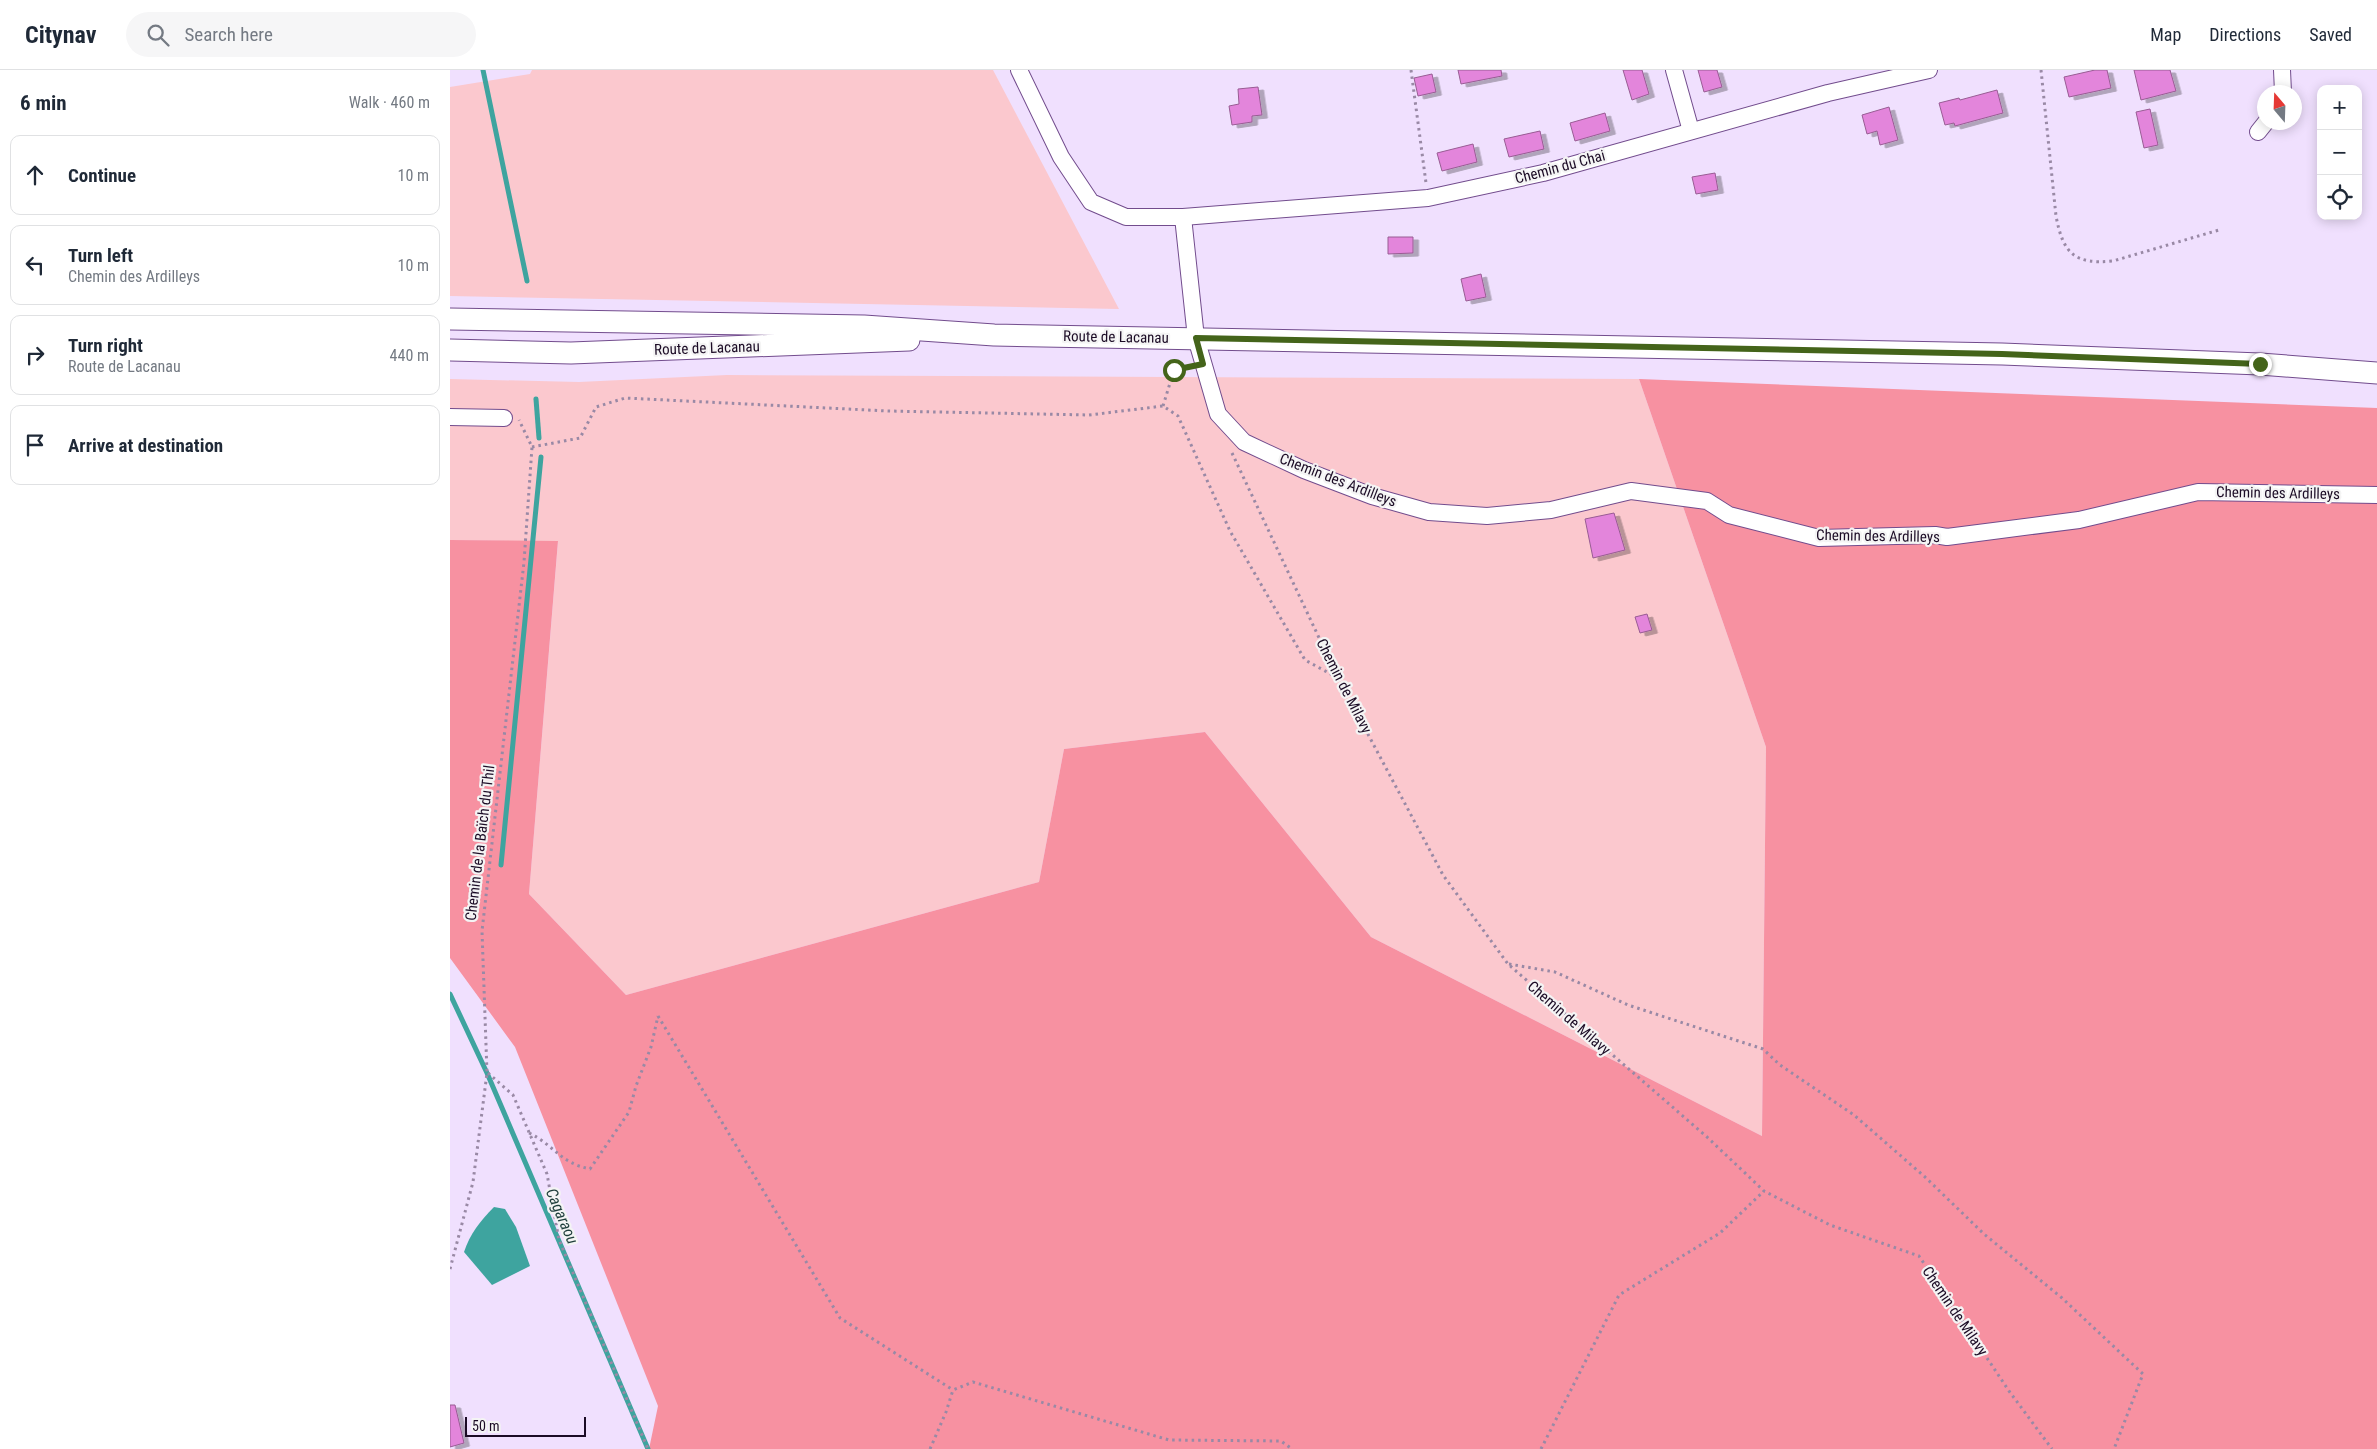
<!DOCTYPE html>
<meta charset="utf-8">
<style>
:root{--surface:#fff;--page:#f6f6f7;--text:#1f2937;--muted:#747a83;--line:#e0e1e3}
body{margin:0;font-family:"Roboto Condensed",sans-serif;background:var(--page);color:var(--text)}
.controls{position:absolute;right:15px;top:15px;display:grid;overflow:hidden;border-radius:10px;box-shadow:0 2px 12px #0003}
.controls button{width:45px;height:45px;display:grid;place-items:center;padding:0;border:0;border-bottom:1px solid var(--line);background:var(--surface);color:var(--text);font:25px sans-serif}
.compass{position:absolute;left:1807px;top:15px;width:45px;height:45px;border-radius:50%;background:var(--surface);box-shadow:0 2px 12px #0003;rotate:341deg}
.scale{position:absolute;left:15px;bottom:12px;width:121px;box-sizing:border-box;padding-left:5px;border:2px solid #1b0b25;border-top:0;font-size:14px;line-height:18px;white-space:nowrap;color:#1b0b25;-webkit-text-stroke:4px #f4f4f4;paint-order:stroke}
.stop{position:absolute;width:15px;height:15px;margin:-11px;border:4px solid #44641a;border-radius:50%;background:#fff}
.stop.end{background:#44641a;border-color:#fff;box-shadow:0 1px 5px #0008}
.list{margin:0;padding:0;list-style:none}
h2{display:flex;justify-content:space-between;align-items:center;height:65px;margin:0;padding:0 20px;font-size:21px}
h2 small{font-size:16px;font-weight:400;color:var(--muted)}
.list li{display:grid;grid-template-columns:32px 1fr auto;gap:15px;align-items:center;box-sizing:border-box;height:80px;margin:0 10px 10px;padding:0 10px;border:1px solid var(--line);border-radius:10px}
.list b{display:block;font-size:19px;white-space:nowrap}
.list p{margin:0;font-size:16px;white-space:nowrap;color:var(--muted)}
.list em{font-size:16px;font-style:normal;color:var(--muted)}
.icon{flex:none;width:28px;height:28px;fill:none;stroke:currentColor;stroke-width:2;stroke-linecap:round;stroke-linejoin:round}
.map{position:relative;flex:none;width:1927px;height:1379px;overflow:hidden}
header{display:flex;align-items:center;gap:30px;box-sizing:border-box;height:70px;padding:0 25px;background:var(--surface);border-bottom:1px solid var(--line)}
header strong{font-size:24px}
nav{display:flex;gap:28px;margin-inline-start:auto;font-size:18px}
.search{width:350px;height:45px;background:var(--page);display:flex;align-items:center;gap:12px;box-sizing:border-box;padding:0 18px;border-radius:28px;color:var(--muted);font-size:19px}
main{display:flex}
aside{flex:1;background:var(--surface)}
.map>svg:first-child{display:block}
.green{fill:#fbc8ce}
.forest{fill:#f791a1}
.water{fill:#3ea49f}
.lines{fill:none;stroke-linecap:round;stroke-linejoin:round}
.stream{stroke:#3ea49f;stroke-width:5}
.building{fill:#e385db;stroke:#985c93;filter:url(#shadow)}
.minor-casing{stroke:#724c8d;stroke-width:18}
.major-casing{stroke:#724c8d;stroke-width:23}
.path{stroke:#9989a5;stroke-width:3;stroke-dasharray:2.5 4;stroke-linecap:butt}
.minor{stroke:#fff;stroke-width:16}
.major{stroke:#fff;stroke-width:21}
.route{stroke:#44641a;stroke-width:6}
.labels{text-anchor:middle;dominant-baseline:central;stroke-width:4.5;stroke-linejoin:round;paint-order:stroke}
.street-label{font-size:15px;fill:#1b0b25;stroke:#f4f4f4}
.water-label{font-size:16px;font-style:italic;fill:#1f3e3c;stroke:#f4f4f4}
</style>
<header>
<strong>Citynav</strong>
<div class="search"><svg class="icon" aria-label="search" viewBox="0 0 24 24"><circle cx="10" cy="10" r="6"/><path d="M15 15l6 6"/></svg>Search here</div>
<nav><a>Map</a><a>Directions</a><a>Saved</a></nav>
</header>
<main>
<aside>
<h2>6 min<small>Walk · 460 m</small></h2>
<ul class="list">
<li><svg class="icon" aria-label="ahead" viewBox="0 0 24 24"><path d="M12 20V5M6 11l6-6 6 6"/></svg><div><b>Continue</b></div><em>10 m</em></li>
<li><svg class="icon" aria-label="left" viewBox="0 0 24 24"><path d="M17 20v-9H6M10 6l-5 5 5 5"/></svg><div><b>Turn left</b><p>Chemin des Ardilleys</p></div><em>10 m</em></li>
<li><svg class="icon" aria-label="right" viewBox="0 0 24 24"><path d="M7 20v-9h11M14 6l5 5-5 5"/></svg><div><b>Turn right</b><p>Route de Lacanau</p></div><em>440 m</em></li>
<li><svg class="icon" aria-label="arrive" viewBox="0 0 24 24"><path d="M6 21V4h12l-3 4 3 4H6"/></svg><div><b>Arrive at destination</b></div></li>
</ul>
</aside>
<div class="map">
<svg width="1927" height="1379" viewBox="0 0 1927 1379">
<defs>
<filter id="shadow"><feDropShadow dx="5.5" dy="3" stdDeviation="0" flood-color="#0004"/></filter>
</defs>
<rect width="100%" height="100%" fill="#f0e0fe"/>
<g class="green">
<polygon points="82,0 543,0 669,239 0,226 0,17 80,4"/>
<polygon points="277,305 1189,309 1316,677 1312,1066 921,867 755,662 614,679 589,812 176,925 79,824 108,472 0,470 0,309 129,312"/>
</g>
<polygon class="forest" points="1189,309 1927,338 1927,1379 199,1379 208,1336 65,977 0,888 0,470 108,471 79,824 176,925 589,812 614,679 755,662 921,867 1312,1066 1316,677"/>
<path class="water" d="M44,1137L55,1139L66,1157L80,1196L42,1215L14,1182C20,1164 30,1151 44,1137Z"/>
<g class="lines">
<g class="stream">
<polyline points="33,0 77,211"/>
<polyline points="86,329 89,368"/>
<polyline points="51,795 91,387"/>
<polyline points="0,924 37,1003 198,1379"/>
</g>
</g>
<g class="building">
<polygon points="1008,0 1051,0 1052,6 1011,14"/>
<polygon points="1173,0 1192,0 1199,24 1182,30"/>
<polygon points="1248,0 1267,0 1272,17 1254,22"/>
<polygon points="1645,0 1657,0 1661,18 1619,27 1614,7"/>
<polygon points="1684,0 1720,0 1726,21 1691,30"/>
<polygon points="982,4 986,22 968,26 964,8"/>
<polygon points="808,17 812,45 802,46 802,52 782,55 779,36 789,34 788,19"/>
<polygon points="1547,20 1553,43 1505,56 1504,53 1495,55 1489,33 1509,28 1510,30"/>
<polygon points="1439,37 1448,70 1430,75 1427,61 1417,64 1412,45"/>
<polygon points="1700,39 1708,75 1694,78 1686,42"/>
<polygon points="1155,43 1160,61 1125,71 1120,53"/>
<polygon points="1090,61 1094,79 1059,87 1054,69"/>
<polygon points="1023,74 1027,92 992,101 987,83"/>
<polygon points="1265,103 1268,120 1246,124 1242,107"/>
<polygon points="938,167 963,167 963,183 938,184"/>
<polygon points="1031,204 1036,227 1016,231 1011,209"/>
<polygon points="1164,443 1175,480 1143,488 1135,449"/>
<polygon points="1197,544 1202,560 1190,563 1185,547"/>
<polygon points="0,1335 5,1335 14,1373 0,1377"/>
</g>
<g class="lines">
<defs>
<g id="minor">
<polyline points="569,0 611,87 641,132 676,147 733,147 978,128 1093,103 1378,23 1479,0"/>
<polyline points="1224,0 1241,61"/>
<polyline points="1832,0 1833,22"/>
<polyline points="1808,62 1816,52"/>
<polyline points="733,147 746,268 768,344 794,372 854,400 922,426 979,442 1037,446 1101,440 1181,421 1257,431 1279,445 1369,468 1485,465 1497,467 1629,450 1748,422 1927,425"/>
<polyline points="0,347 54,348"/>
</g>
<g id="major">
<polyline points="0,249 414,256 544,265 1552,284 1810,294 1927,303"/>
<polyline points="0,280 121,283 459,270"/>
</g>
</defs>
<use href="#minor" class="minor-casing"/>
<use href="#major" class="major-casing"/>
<g class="path">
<polyline points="961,0 976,113"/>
<path d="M1591,0L1606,146C1613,183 1624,195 1663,191L1769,160"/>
<polyline points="713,336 724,300 740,296"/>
<polyline points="82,377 130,368 146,337 175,328 438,341 639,345 713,336 728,346 780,461 855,590 888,608"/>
<polyline points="782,383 888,608 993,805 1058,894 1257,1067 1314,1121 1380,1155 1469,1186 1559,1321 1602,1379"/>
<polyline points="1059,894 1105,902 1178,935 1313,979 1330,995 1404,1045 1475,1107 1534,1164 1612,1228 1693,1304 1664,1379"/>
<polyline points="208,946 390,1248 503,1320"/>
<polyline points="38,1003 63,1025 97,1104 109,1170 198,1379"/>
<path d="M79,1063C104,1075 110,1093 140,1099L179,1042L186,1016L201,977L208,946"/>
<polyline points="0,1199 23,1112 37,1003 32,861 74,492 82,377 69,350"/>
<polyline points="480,1379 496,1342 503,1320 523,1312 719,1370 831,1371 842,1379"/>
<polyline points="1091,1379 1169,1225 1270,1163 1314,1121"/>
</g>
<use href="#minor" class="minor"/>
<use href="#major" class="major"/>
</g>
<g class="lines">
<polyline class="route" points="724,300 753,294 746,268 1552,284 1810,294"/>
</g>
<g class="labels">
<g class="street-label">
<text transform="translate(1110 97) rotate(-15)">Chemin du Chai</text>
<text transform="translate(666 267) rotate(1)">Route de Lacanau</text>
<text transform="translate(257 278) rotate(-2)">Route de Lacanau</text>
<text transform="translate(888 410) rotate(21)">Chemin des Ardilleys</text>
<text transform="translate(1828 423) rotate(1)">Chemin des Ardilleys</text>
<text transform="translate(1428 466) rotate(1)">Chemin des Ardilleys</text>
<text transform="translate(894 616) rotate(63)">Chemin de Milavy</text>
<text transform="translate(30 773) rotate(-83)">Chemin de la Baïch du Thil</text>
<text transform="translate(1119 948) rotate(41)">Chemin de Milavy</text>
<text transform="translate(1505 1241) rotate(56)">Chemin de Milavy</text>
</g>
<g class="water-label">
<text transform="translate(112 1146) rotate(67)">Cagaraou</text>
</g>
</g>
</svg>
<div class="controls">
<button>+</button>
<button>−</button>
<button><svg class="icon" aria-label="locate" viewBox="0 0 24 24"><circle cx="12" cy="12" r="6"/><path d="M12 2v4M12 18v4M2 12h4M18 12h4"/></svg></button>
</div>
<svg class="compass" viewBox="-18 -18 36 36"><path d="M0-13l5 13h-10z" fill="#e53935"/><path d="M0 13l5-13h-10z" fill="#747a83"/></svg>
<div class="scale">50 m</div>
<div class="stop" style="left:724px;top:300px"></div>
<div class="stop end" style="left:1810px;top:294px"></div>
</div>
</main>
